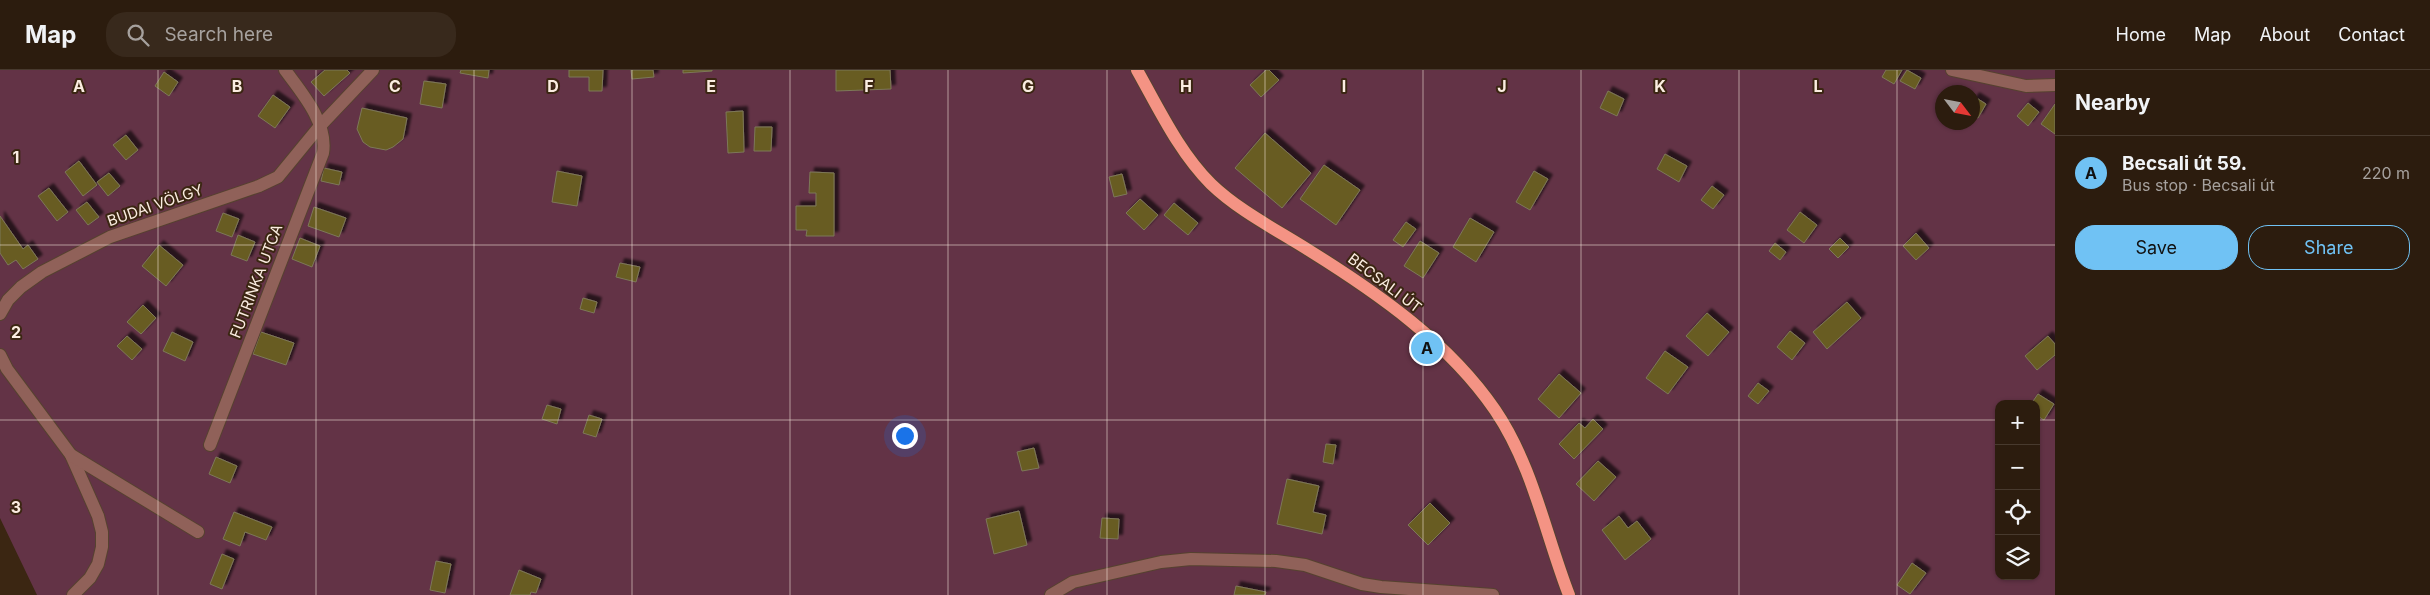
<!DOCTYPE html>
<meta charset="utf-8">
<style>
:root{--surface:#2c1c0e;--page:#38291c;--text:#f1f3f6;--muted:#a6a19e;--line:#483a2e;--accent:#70c2f4}
body{margin:0;font-family:Inter,sans-serif;background:var(--page);color:var(--text)}
.controls{position:absolute;right:15px;bottom:15px;display:grid;overflow:hidden;border-radius:10px;box-shadow:0 1px 4px #0004}
.controls button{width:45px;height:45px;display:grid;place-items:center;padding:0;border:0;border-bottom:1px solid var(--line);background:var(--surface);color:var(--text);font:25px sans-serif}
.compass{position:absolute;left:1935px;top:15px;width:45px;height:45px;border-radius:50%;background:var(--surface);box-shadow:0 1px 4px #0004;rotate:122deg}
.you{position:absolute;left:904px;top:365px;width:18px;height:18px;margin:-12px;border:4px solid #fff;border-radius:50%;background:#1a73e8;box-shadow:0 0 0 8px #1a73e833}
.badge{display:grid;place-items:center;width:32px;height:32px;border-radius:50%;background:var(--accent);color:#111;font-size:16px;font-weight:700}
.pin{position:absolute;translate:-50% -50%;border:2px solid #fff;box-shadow:0 1px 5px #0006}
.list{margin:0;padding:0;list-style:none}
h2{display:flex;justify-content:space-between;align-items:center;height:65px;margin:0;padding:0 20px;font-size:21px}
h2 small{font-size:16px;font-weight:400;color:var(--muted)}
.list li{display:grid;grid-template-columns:32px 1fr auto;gap:15px;align-items:center;box-sizing:border-box;height:75px;padding:0 20px;border-top:1px solid var(--line)}
.list b{display:block;font-size:19px;white-space:nowrap}
.list p{margin:0;font-size:16px;white-space:nowrap;color:var(--muted)}
.list em{font-size:16px;font-style:normal;color:var(--muted)}
.actions{display:flex;gap:10px;padding:15px 20px}
.actions a{flex:1;padding:11px 0;border:1px solid var(--accent);border-radius:20px;text-align:center;font-size:18px;color:var(--accent)}
.actions .main{background:var(--accent);color:#111}
.icon{flex:none;width:28px;height:28px;fill:none;stroke:currentColor;stroke-width:2;stroke-linecap:round;stroke-linejoin:round}
.map{position:relative;flex:none;width:2055px;height:525px;overflow:hidden}
header{display:flex;align-items:center;gap:30px;box-sizing:border-box;height:70px;padding:0 25px;background:var(--surface);border-bottom:1px solid var(--line)}
header strong{font-size:24px}
nav{display:flex;gap:28px;margin-inline-start:auto;font-size:18px}
.search{width:350px;height:45px;background:var(--page);display:flex;align-items:center;gap:12px;box-sizing:border-box;padding:0 18px;border-radius:20px;color:var(--muted);font-size:19px}
main{display:flex}
aside{flex:1;background:var(--surface)}
.map>svg:first-child{display:block}
.green{fill:#633346;fill-rule:evenodd}
.building{fill:#675c20;stroke:#7d7859;filter:url(#shadow)}
.lines{fill:none;stroke-linecap:round;stroke-linejoin:round}
.minor-casing{stroke:#56422f;stroke-width:14}
.major-casing{stroke:#56422f;stroke-width:14}
.minor{stroke:#906159;stroke-width:12}
.major{stroke:#f49384;stroke-width:12}
.grid{fill:none;stroke:#fbede1;stroke-width:1;stroke-opacity:0.55}
.labels{text-anchor:middle;dominant-baseline:central;stroke-width:4;stroke-linejoin:round;paint-order:stroke}
.street-label{font-size:15px;fill:#fbede1;stroke:#3b2612}
.grid-label{font-size:16px;text-anchor:middle;font-weight:bold;fill:#fbede1;stroke:#3b2612;stroke-width:4;stroke-linejoin:round;paint-order:stroke}
</style>
<header>
<strong>Map</strong>
<div class="search"><svg class="icon" aria-label="search" viewBox="0 0 24 24"><circle cx="10" cy="10" r="6"/><path d="M15 15l6 6"/></svg>Search here</div>
<nav><a>Home</a><a>Map</a><a>About</a><a>Contact</a></nav>
</header>
<main>
<div class="map">
<svg width="2055" height="525" viewBox="0 0 2055 525">
<defs>
<filter id="shadow"><feDropShadow dx="4.5" dy="-4.5" stdDeviation="1" flood-color="#0009"/></filter>
</defs>
<rect width="100%" height="100%" fill="#3b2612"/>
<path class="green" d="M0,0H2055V525H37L0,448ZM1942,22H1972V52H1942ZM1999,334H2036V506H1999Z"/>
<g class="building">
<polygon points="325,0 347,0 350,3 324,26 311,12"/>
<polygon points="461,0 489,0 488,8 460,3"/>
<polygon points="569,0 603,0 602,21 589,21 589,7 569,7"/>
<polygon points="631,0 653,0 654,7 632,9"/>
<polygon points="683,0 712,0 712,1 683,3"/>
<polygon points="836,0 890,0 891,19 836,21"/>
<polygon points="1266,0 1269,0 1279,10 1261,27 1250,15"/>
<polygon points="1886,0 1902,0 1894,14 1882,7"/>
<polygon points="1907,0 1921,8 1915,19 1900,11"/>
<polygon points="164,2 178,12 169,26 155,16"/>
<polygon points="424,11 446,14 442,38 420,34"/>
<polygon points="1608,21 1624,29 1617,46 1600,38"/>
<polygon points="273,25 290,37 275,58 258,46"/>
<polygon points="1975,27 1986,34 1978,48 1972,45 1972,31"/>
<polygon points="2028,33 2039,42 2028,56 2017,46"/>
<polygon points="2055,34 2055,64 2041,54"/>
<polygon points="362,38 407,48 403,69 393,77 386,80 370,77 363,72 357,59"/>
<polygon points="743,41 744,82 728,83 726,42"/>
<polygon points="755,57 772,57 771,81 754,81"/>
<polygon points="1265,63 1311,103 1282,138 1235,98"/>
<polygon points="126,65 138,80 126,90 113,75"/>
<polygon points="1665,84 1687,96 1679,112 1657,99"/>
<polygon points="79,91 97,115 83,126 65,102"/>
<polygon points="1324,95 1360,120 1336,155 1300,129"/>
<polygon points="324,98 342,102 339,115 321,111"/>
<polygon points="557,101 582,106 577,136 552,132"/>
<polygon points="1534,101 1548,109 1530,140 1516,132"/>
<polygon points="810,102 834,103 834,166 806,166 807,160 796,160 796,136 816,136 816,123 809,123"/>
<polygon points="109,103 120,116 108,126 97,112"/>
<polygon points="1122,104 1127,124 1114,127 1109,107"/>
<polygon points="1712,116 1724,125 1713,139 1701,130"/>
<polygon points="49,118 68,142 57,151 38,126"/>
<polygon points="1140,129 1158,145 1144,160 1126,143"/>
<polygon points="87,132 99,147 88,155 76,140"/>
<polygon points="1174,133 1198,153 1188,165 1164,145"/>
<polygon points="314,137 346,148 339,167 308,156"/>
<polygon points="1800,142 1817,155 1804,173 1787,160"/>
<polygon points="223,143 239,149 232,167 216,161"/>
<polygon points="0,146 23,179 28,175 38,189 23,199 16,190 8,195 0,183"/>
<polygon points="1470,148 1494,162 1476,192 1453,177"/>
<polygon points="1406,152 1416,159 1403,177 1393,170"/>
<polygon points="1916,163 1929,178 1916,190 1903,176"/>
<polygon points="238,165 255,172 247,191 231,185"/>
<polygon points="300,168 320,176 312,197 292,189"/>
<polygon points="1840,168 1849,177 1838,188 1829,179"/>
<polygon points="1420,171 1439,183 1423,208 1404,196"/>
<polygon points="1775,173 1786,182 1780,190 1769,181"/>
<polygon points="159,175 183,195 166,216 142,196"/>
<polygon points="620,193 640,197 636,212 616,207"/>
<polygon points="583,228 597,232 594,243 580,239"/>
<polygon points="1847,232 1861,248 1827,279 1813,262"/>
<polygon points="143,235 156,248 141,264 127,252"/>
<polygon points="1707,243 1729,262 1708,286 1686,266"/>
<polygon points="1790,261 1805,273 1792,290 1777,277"/>
<polygon points="172,262 193,272 185,291 163,281"/>
<polygon points="261,262 294,273 286,295 253,284"/>
<polygon points="127,266 142,279 132,290 117,276"/>
<polygon points="2048,266 2055,274 2055,285 2037,300 2025,286"/>
<polygon points="1665,281 1688,297 1668,324 1646,308"/>
<polygon points="1559,304 1581,323 1559,348 1538,329"/>
<polygon points="1758,313 1769,321 1758,334 1748,326"/>
<polygon points="2038,324 2054,334 2044,350 2036,345 2036,334 2031,334"/>
<polygon points="547,335 561,339 557,354 542,349"/>
<polygon points="589,345 602,349 596,367 583,363"/>
<polygon points="1593,349 1603,359 1574,389 1559,374 1579,353 1585,358"/>
<polygon points="1326,374 1336,375 1333,394 1323,392"/>
<polygon points="1034,378 1039,398 1022,401 1017,382"/>
<polygon points="216,387 237,396 230,413 209,404"/>
<polygon points="1598,391 1616,407 1594,431 1576,414"/>
<polygon points="1287,409 1319,416 1313,442 1326,445 1322,464 1277,454"/>
<polygon points="1430,433 1450,453 1428,475 1408,455"/>
<polygon points="1019,441 1027,475 994,484 986,449"/>
<polygon points="234,442 272,457 266,470 245,462 240,476 223,469"/>
<polygon points="1619,446 1628,458 1637,451 1651,469 1625,490 1602,460"/>
<polygon points="1102,448 1119,449 1118,469 1100,468"/>
<polygon points="222,484 234,489 222,519 210,514"/>
<polygon points="436,491 451,494 445,523 430,520"/>
<polygon points="1912,493 1926,503 1910,524 1897,515"/>
<polygon points="519,500 541,509 536,523 531,522 530,525 510,525"/>
<polygon points="1236,516 1266,522 1265,525 1234,525"/>
</g>
<g class="lines">
<defs>
<g id="minor">
<polyline points="1952,0 2026,16 2055,15"/>
<polyline points="0,244 8,230 21,217 42,202 110,167 259,116 278,107 319,57 373,0"/>
<polyline points="0,285 7,299 71,385 98,446 102,462 102,477 98,494 90,508 73,525"/>
<path d="M210,375L323,83C328,53 302,23 285,0"/>
<polyline points="71,385 198,462"/>
<polyline points="1051,525 1073,512 1161,492 1191,489 1276,491 1305,495 1362,514 1381,517 1493,525"/>
</g>
<path id="major" d="M1137,0C1159,39 1179,82 1211,114C1239,141 1277,160 1310,181C1379,224 1449,273 1495,340C1533,396 1545,463 1569,525"/>
</defs>
<use href="#minor" class="minor-casing"/>
<use href="#major" class="major-casing"/>
<use href="#minor" class="minor"/>
<use href="#major" class="major"/>
</g>
<path class="grid" d="M158,0V525M316,0V525M474,0V525M632,0V525M790,0V525M948,0V525M1107,0V525M1265,0V525M1423,0V525M1581,0V525M1739,0V525M1897,0V525M0,175H2055M0,350H1999M2036,350H2055"/>
<g class="labels">
<g class="street-label">
<text transform="translate(155 135) rotate(-19)">BUDAI VÖLGY</text>
<text transform="translate(256 211) rotate(-69)">FUTRINKA UTCA</text>
<text transform="translate(1385 213) rotate(37)">BECSALI ÚT</text>
</g>
</g>
<g class="grid-label">
<text x="79" y="22">A</text>
<text x="237" y="22">B</text>
<text x="395" y="22">C</text>
<text x="553" y="22">D</text>
<text x="711" y="22">E</text>
<text x="869" y="22">F</text>
<text x="1028" y="22">G</text>
<text x="1186" y="22">H</text>
<text x="1344" y="22">I</text>
<text x="1502" y="22">J</text>
<text x="1660" y="22">K</text>
<text x="1818" y="22">L</text>
<text x="16" y="93">1</text>
<text x="16" y="268">2</text>
<text x="16" y="443">3</text>
</g>
</svg>
<div class="controls">
<button>+</button>
<button>−</button>
<button><svg class="icon" aria-label="locate" viewBox="0 0 24 24"><circle cx="12" cy="12" r="6"/><path d="M12 2v4M12 18v4M2 12h4M18 12h4"/></svg></button>
<button><svg class="icon" aria-label="layers" viewBox="0 0 24 24"><path d="M12 4l9 5-9 5-9-5zM3 14l9 5 9-5"/></svg></button>
</div>
<svg class="compass" viewBox="-18 -18 36 36"><path d="M0-13l5 13h-10z" fill="#e53935"/><path d="M0 13l5-13h-10z" fill="#a6a19e"/></svg>
<div class="you"></div>
<div class="pin badge" style="left:1427px;top:278px">A</div>
</div>
<aside>
<h2>Nearby<small></small></h2>
<ul class="list">
<li><span class="badge">A</span><div><b>Becsali út 59.</b><p>Bus stop · Becsali út</p></div><em>220 m</em></li>
</ul>
<div class="actions"><a class="main">Save</a><a>Share</a></div>
</aside>
</main>
